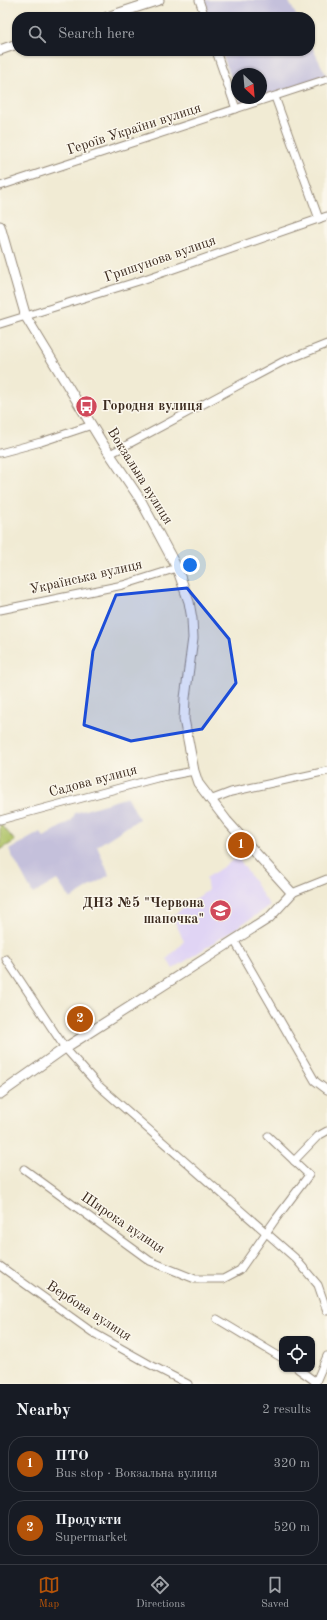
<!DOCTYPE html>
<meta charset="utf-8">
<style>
:root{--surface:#171b24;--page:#242831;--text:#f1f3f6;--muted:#9ea1a6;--line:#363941;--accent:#b45309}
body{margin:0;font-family:"Old Standard TT",serif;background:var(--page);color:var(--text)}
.controls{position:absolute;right:12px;bottom:12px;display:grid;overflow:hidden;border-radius:8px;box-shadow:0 1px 3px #0004}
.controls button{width:36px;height:36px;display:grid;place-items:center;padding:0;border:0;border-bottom:1px solid var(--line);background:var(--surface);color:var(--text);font:20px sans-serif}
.compass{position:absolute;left:231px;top:68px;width:36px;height:36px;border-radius:50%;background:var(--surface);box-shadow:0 1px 3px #0004;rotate:154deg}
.you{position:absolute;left:190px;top:565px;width:14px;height:14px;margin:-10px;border:3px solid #fff;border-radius:50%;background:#1a73e8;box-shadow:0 0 0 6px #1a73e833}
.badge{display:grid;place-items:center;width:26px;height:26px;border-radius:50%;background:var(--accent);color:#fff;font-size:13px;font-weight:700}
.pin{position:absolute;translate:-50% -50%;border:2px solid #fff;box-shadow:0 1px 4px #0006}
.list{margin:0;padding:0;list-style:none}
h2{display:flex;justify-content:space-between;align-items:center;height:52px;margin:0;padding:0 16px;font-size:17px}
h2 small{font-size:13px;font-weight:400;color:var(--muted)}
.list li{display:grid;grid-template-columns:26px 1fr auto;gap:12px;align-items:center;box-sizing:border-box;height:56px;margin:0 8px 8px;padding:0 8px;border:1px solid var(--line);border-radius:16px}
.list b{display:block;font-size:15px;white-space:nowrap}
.list p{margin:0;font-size:13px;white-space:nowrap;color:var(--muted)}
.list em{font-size:13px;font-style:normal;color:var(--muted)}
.icon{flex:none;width:22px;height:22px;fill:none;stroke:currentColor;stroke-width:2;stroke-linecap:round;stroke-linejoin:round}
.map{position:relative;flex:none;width:327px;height:1384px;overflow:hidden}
.search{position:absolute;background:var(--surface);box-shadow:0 1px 3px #0004;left:12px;right:12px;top:12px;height:44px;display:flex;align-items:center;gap:10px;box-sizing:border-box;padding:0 14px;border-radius:16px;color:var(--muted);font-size:15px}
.sheet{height:180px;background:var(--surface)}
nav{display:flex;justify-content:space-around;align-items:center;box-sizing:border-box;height:56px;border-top:1px solid var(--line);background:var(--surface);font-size:11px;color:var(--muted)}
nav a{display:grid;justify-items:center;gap:2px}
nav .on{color:var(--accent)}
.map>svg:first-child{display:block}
.built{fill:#e0d4f4}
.industrial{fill:#c4c0db}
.grass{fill:#afc367;stroke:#757642}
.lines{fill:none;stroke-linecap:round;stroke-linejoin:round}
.minor-casing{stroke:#968a79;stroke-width:9}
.tertiary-casing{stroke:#968a79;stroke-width:11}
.minor{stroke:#fff;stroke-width:7}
.tertiary{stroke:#fff;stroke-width:9}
.marked{fill:#1d4ed8;fill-opacity:0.2;stroke:#1d4ed8;stroke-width:3;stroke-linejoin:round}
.labels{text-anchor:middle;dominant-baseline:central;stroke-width:3;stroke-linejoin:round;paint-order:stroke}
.street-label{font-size:14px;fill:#3b2a1e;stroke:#fbf7ec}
.poi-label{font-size:14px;font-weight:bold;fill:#3b2a1e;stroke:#fbf7ec;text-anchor:start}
</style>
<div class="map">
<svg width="327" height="1384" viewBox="0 0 327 1384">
<rect width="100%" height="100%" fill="#fbf7ec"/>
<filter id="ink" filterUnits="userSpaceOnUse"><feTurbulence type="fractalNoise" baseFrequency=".025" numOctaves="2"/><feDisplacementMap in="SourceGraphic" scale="8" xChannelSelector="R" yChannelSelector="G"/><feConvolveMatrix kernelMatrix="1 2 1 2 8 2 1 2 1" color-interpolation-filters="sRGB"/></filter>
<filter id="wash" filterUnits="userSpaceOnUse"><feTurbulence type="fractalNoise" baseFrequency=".012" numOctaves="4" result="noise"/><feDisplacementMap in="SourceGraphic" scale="16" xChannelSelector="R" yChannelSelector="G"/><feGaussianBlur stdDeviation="0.9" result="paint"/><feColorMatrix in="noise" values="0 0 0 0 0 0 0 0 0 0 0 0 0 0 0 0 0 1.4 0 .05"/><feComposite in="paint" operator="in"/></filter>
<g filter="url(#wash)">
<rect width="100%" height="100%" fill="#f1ebd4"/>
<polygon class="built" points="238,857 270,906 173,969 167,959 184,941 172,916 208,890 206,878"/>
<g class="industrial">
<polygon points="201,0 288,0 297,17 208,17"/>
<polygon points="310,43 327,77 241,105 239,98 261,98 261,74 237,74 237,94 221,51 310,51"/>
<polygon points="128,797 139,819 97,846 109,875 70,899 57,880 33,894 9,850 40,832 44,837 72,820 75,813"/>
</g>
<polygon class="grass" points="0,824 1,824 15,841 0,850"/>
</g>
<g filter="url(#ink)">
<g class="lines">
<defs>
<g id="minor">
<polyline points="199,0 205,17"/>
<polyline points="216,51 236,109"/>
<polyline points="275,97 319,219"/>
<polyline points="0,186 327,79"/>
<polyline points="0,324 139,281 327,216"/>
<polyline points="0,453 41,442 92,425"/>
<polyline points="110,454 282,362 327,344"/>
<polyline points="0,610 123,585 177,568"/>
<polyline points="210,800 231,792 327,771"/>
<polyline points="0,820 157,778 194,771"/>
<polyline points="292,893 327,879"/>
<polyline points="234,940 315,1081 327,1090"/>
<polyline points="6,959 65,1048 98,1085 295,1258 318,1285 327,1311"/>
<polyline points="294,1161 318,1136 327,1131"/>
<polyline points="24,1169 150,1261 195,1279 223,1279 240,1270 275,1220 309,1175 268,1136"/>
<polyline points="0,1266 92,1332 149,1364 188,1384"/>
<polyline points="217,1319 282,1358"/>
<polyline points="298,1369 316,1382"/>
<polyline points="315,1384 327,1356"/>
</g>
<g id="tertiary">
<polyline points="107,17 159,0"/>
<polyline points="0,50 17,44"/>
<polyline points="0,226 26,317 103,444 140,499 177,568 189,602 192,619 193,638 185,698 184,719 194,771 198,783 227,821 292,893 269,918 65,1048 0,1094"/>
</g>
</defs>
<use href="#minor" class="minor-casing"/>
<use href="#tertiary" class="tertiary-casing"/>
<use href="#minor" class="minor"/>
<use href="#tertiary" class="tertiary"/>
</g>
</g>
<path class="marked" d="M187,588L229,639L236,683L202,729L131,741L84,725L93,651L116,595Z"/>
<defs>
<symbol id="bus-disc" viewBox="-11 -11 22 22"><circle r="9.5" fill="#d1495b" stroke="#fbf7ec"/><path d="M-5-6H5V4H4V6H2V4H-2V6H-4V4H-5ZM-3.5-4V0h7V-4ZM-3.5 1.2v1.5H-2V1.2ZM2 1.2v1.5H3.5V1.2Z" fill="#fff"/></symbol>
<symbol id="school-disc" viewBox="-11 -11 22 22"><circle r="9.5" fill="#d1495b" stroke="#fbf7ec"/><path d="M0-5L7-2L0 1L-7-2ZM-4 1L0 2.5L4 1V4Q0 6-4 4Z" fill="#fff"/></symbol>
</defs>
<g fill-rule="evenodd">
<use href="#bus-disc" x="74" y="394" width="25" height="25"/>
<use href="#school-disc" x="208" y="898" width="25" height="25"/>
</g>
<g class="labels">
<g class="street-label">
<text transform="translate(134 129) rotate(-18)">Героїв України вулиця</text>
<text transform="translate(160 259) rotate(-19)">Гришунова вулиця</text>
<text transform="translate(140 476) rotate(58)">Вокзальна вулиця</text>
<text transform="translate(86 577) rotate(-13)">Українська вулиця</text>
<text transform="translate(93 781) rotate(-15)">Садова вулиця</text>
<text transform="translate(123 1223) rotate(34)">Широка вулиця</text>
<text transform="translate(89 1311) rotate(33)">Вербова вулиця</text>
</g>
<g class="poi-label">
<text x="102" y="406">Городня вулиця</text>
<text x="204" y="903" text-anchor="end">ДНЗ №5 "Червона<tspan x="204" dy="16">шапочка"</tspan></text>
</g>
</g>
</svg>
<div class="controls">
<button><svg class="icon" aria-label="locate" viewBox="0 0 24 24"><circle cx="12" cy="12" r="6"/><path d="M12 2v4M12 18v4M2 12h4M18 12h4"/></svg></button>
</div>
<svg class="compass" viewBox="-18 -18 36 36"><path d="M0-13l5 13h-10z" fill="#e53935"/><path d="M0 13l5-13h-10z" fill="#9ea1a6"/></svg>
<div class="you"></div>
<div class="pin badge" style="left:241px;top:845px">1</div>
<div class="pin badge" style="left:80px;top:1019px">2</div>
<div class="search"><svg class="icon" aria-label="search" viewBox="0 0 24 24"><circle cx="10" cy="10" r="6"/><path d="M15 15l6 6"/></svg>Search here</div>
</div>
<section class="sheet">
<h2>Nearby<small>2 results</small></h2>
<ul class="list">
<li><span class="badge">1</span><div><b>ПТО</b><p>Bus stop · Вокзальна вулиця</p></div><em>320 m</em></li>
<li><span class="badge">2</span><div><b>Продукти</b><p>Supermarket</p></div><em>520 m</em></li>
</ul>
</section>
<nav>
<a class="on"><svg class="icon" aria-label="map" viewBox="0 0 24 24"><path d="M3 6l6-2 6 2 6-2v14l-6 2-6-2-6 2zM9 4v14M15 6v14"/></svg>Map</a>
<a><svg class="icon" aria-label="directions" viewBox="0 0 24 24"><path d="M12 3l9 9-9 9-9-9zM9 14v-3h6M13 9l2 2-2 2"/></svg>Directions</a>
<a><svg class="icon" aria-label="saved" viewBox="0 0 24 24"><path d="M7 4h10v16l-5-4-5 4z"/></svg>Saved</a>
</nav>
